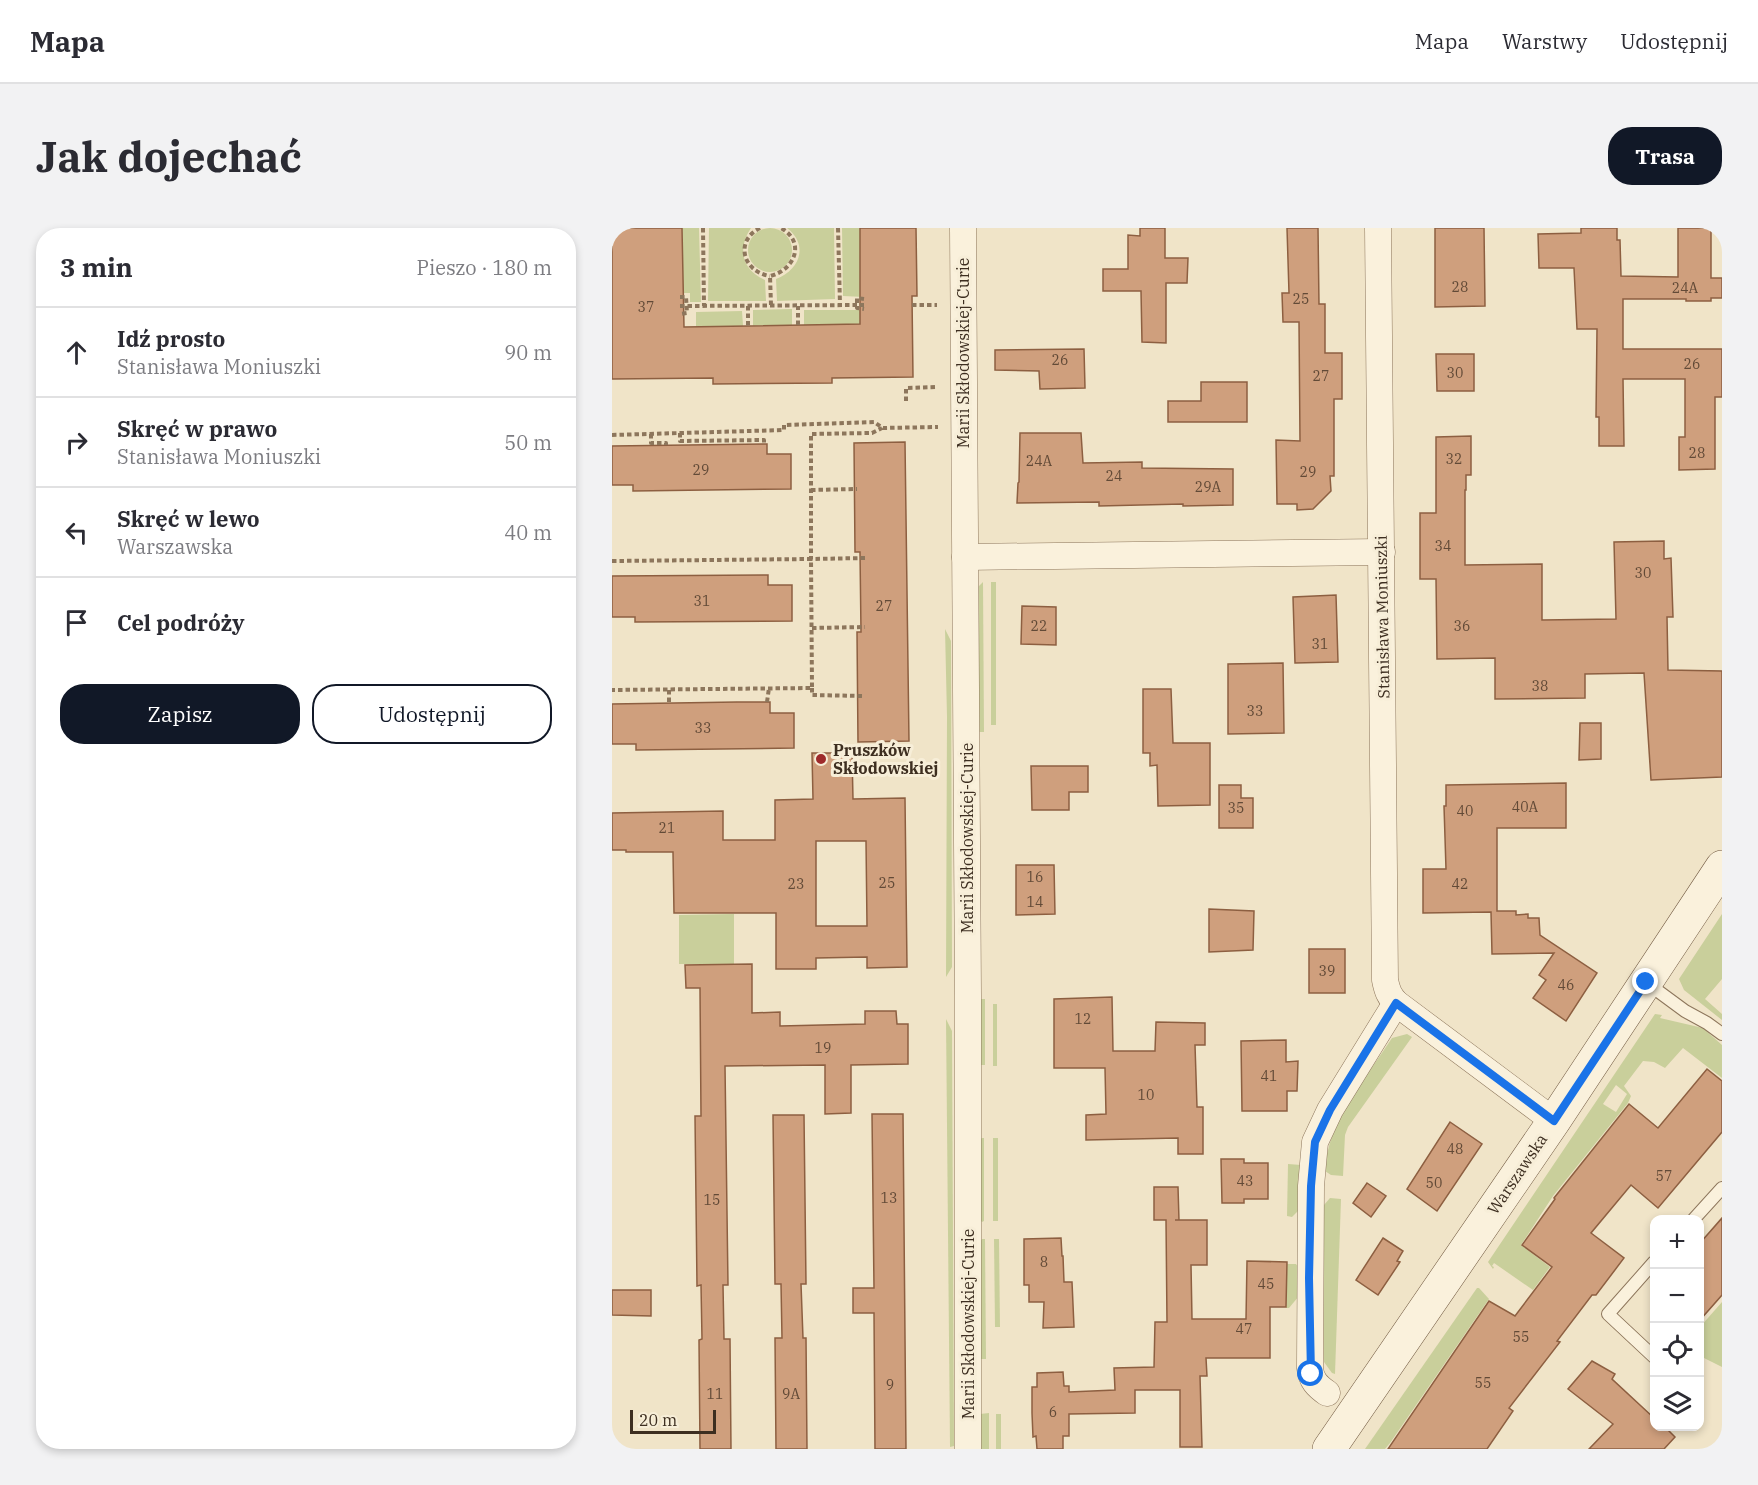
<!DOCTYPE html>
<html lang="pl">
<meta charset="utf-8">
<style>
:root{--surface:#fff;--page:#f2f2f3;--text:#2b2b33;--muted:#7c7c81;--line:#e1e1e2;--accent:#111827}
body{margin:0;font-family:"IBM Plex Serif",serif;background:var(--page);color:var(--text)}
.controls{position:absolute;right:18px;bottom:18px;display:grid;overflow:hidden;border-radius:12px;box-shadow:0 3px 9px #0003}
.controls button{width:54px;height:54px;display:grid;place-items:center;padding:0;border:0;border-bottom:2px solid var(--line);background:var(--surface);color:var(--text);font:30px sans-serif}
.scale{position:absolute;left:18px;bottom:15px;width:86px;box-sizing:border-box;padding-left:6px;border:3px solid #3d2e20;border-top:0;font-size:16px;line-height:21px;white-space:nowrap;color:#3d2e20;-webkit-text-stroke:4px #f7eed8;paint-order:stroke}
.stop{position:absolute;width:18px;height:18px;margin:-14px;border:4px solid #1a73e8;border-radius:50%;background:#fff}
.stop.end{background:#1a73e8;border-color:#fff;box-shadow:0 2px 6px #0008}
.list{margin:0;padding:0;list-style:none}
h2{display:flex;justify-content:space-between;align-items:center;height:78px;margin:0;padding:0 24px;font-size:26px}
h2 small{font-size:20px;font-weight:400;color:var(--muted)}
.list li{display:grid;grid-template-columns:39px 1fr auto;gap:18px;align-items:center;box-sizing:border-box;height:90px;padding:0 24px;border-top:2px solid var(--line)}
.list b{display:block;font-size:22px;white-space:nowrap}
.list p{margin:0;font-size:20px;white-space:nowrap;color:var(--muted)}
.list em{font-size:20px;font-style:normal;color:var(--muted)}
.actions{display:flex;gap:12px;padding:18px 24px}
.actions a{flex:1;padding:14px 0;border:2px solid var(--accent);border-radius:24px;text-align:center;font-size:21px;color:var(--accent)}
.actions .main{background:var(--accent);color:#fff}
.icon{flex:none;width:33px;height:33px;fill:none;stroke:currentColor;stroke-width:2;stroke-linecap:round;stroke-linejoin:round}
.map{position:relative;flex:none;width:1110px;height:1221px;overflow:hidden;border-radius:24px}
header{display:flex;align-items:center;gap:36px;box-sizing:border-box;height:84px;padding:0 30px;background:var(--surface);border-bottom:2px solid var(--line)}
header strong{font-size:28px}
nav{display:flex;gap:33px;margin-inline-start:auto;font-size:21px}
.intro{display:flex;align-items:center;justify-content:space-between;box-sizing:border-box;height:144px;padding:0 36px}
h1{margin:0;font-size:42px}
.button{padding:15px 27px;border-radius:24px;background:var(--accent);color:#fff;font-size:21px;font-weight:700}
main{display:flex;gap:36px;padding:0 36px}
aside{flex:1;background:var(--surface);border-radius:24px;box-shadow:0 3px 9px #0003}
.map>svg:first-child{display:block}
.green{fill:#c9cf9b;fill-rule:evenodd}
.building{fill:#cf9f7d;stroke:#8d5f41;stroke-width:1.5;fill-rule:evenodd}
.lines{fill:none;stroke-linecap:round;stroke-linejoin:round}
.lane-casing{stroke:#8d765c;stroke-width:14}
.street-casing{stroke:#8d765c;stroke-width:27}
.secondary-casing{stroke:#6f573f;stroke-width:34}
.path{stroke:#8d765c;stroke-width:4;stroke-dasharray:4.5 3;stroke-linecap:butt}
.lane{stroke:#faf1dc;stroke-width:12}
.street{stroke:#faf1dc;stroke-width:26}
.secondary{stroke:#faf1dc;stroke-width:33}
.route{stroke:#1a73e8;stroke-width:8}
.poi-dot{fill:#9e2a2b;stroke:#f7eed8;stroke-width:2}
.labels{text-anchor:middle;dominant-baseline:central;stroke-width:6;stroke-linejoin:round;paint-order:stroke}
.number-label{font-size:14px;fill:#624a37}
.street-label{font-size:16px;fill:#3d2e20;stroke:#f7eed8}
.poi-label{font-size:16px;font-weight:bold;fill:#3d2e20;stroke:#f7eed8;text-anchor:start}
</style>
<header>
<strong>Mapa</strong>
<nav><a>Mapa</a><a>Warstwy</a><a>Udostępnij</a></nav>
</header>
<div class="intro"><h1>Jak dojechać</h1><a class="button">Trasa</a></div>
<main>
<aside>
<h2>3 min<small>Pieszo · 180 m</small></h2>
<ul class="list">
<li><svg class="icon" aria-label="ahead" viewBox="0 0 24 24"><path d="M12 20V5M6 11l6-6 6 6"/></svg><div><b>Idź prosto</b><p>Stanisława Moniuszki</p></div><em>90 m</em></li>
<li><svg class="icon" aria-label="right" viewBox="0 0 24 24"><path d="M7 20v-9h11M14 6l5 5-5 5"/></svg><div><b>Skręć w prawo</b><p>Stanisława Moniuszki</p></div><em>50 m</em></li>
<li><svg class="icon" aria-label="left" viewBox="0 0 24 24"><path d="M17 20v-9H6M10 6l-5 5 5 5"/></svg><div><b>Skręć w lewo</b><p>Warszawska</p></div><em>40 m</em></li>
<li><svg class="icon" aria-label="arrive" viewBox="0 0 24 24"><path d="M6 21V4h12l-3 4 3 4H6"/></svg><div><b>Cel podróży</b></div></li>
</ul>
<div class="actions"><a class="main">Zapisz</a><a>Udostępnij</a></div>
</aside>
<div class="map">
<svg width="1110" height="1221" viewBox="0 0 1110 1221">
<rect width="100%" height="100%" fill="#f0e4c8"/>
<g class="green">
<polygon points="70,0 87,0 89,74 78,74 78,65 71,65"/>
<path d="M97,0H139C125,21 130,42 153,52L154,73H96Z"/>
<path d="M175,0H222L223,71L165,73L164,51C188,42 197,17 175,0Z"/>
<polygon points="230,0 248,0 248,63 252,69 231,68"/>
<circle cx="158" cy="22" r="22"/>
<polygon points="180,81 180,97 141,98 141,82"/>
<polygon points="192,82 252,82 252,96 192,98"/>
<polygon points="130,83 131,98 84,99 84,84"/>
<polygon points="371,354 372,504 364,504 365,360"/>
<rect x="379" y="354" width="5" height="143"/>
<polygon points="333,401 339,413 340,739 334,749 335,489"/>
<polygon points="122,686 122,736 67,736 67,687"/>
<polygon points="1110,686 1110,751 1093,771 1110,786 1110,792 1072,762 1067,751"/>
<polygon points="369,771 373,771 373,837 369,837 366,774"/>
<rect x="381" y="776" width="4" height="62"/>
<path d="M1043,786L1050,787L1048,790L1091,800L1110,817V850L1071,820L1053,840L1042,834L1031,833L1012,858L1019,868L1016,875L941,968L909,1017L938,1039L921,1062L882,1035L880,1038L882,1039L881,1041L876,1034ZM1004,857L1015,866L1004,884L991,876Z"/>
<polygon points="334,791 340,803 342,1218 338,1219"/>
<path d="M795,806L800,809L736,899L733,907L731,948L719,947L713,943C715,894 754,850 780,810Z"/>
<polygon points="370,910 372,910 372,993 370,994 368,992 367,912"/>
<rect x="381" y="910" width="5" height="83"/>
<polygon points="676,936 689,937 688,981 680,989 675,988"/>
<polygon points="718,970 729,971 723,1146 720,1145 712,1134 711,1054 712,977"/>
<polygon points="370,1011 373,1011 374,1131 369,1131 368,1014"/>
<polygon points="382,1011 387,1011 388,1099 383,1099"/>
<polygon points="675,1036 684,1036 687,1040 687,1068 677,1080 674,1080"/>
<polygon points="865,1060 867,1060 877,1071 778,1215 773,1221 753,1221"/>
<polygon points="1110,1074 1110,1139 1088,1128 1088,1099"/>
<polygon points="377,1185 377,1221 369,1221 368,1186"/>
<rect x="384" y="1186" width="5" height="35"/>
</g>
<g class="building">
<polygon points="0,0 70,0 72,99 248,96 248,0 304,0 305,68 300,68 301,149 220,150 220,155 101,156 101,150 0,151"/>
<polygon points="528,0 553,0 553,30 576,30 575,55 554,55 554,115 530,114 529,63 491,63 491,41 516,41 516,7 528,8"/>
<polygon points="675,0 706,0 707,76 713,76 713,125 730,125 730,171 722,171 722,248 718,248 719,263 701,281 685,282 685,276 665,276 664,212 688,213 687,94 671,94 670,65 677,65"/>
<polygon points="823,0 872,0 873,78 823,79"/>
<polygon points="969,0 1005,0 1005,12 1008,12 1009,48 1066,49 1066,0 1099,0 1099,50 1110,50 1110,70 1099,70 1099,73 1074,73 1074,71 1011,71 1011,121 1110,121 1110,169 1103,169 1103,241 1067,242 1067,209 1073,209 1073,151 1011,151 1012,218 987,218 987,189 984,189 985,101 965,101 962,40 927,40 926,6 969,5"/>
<polygon points="472,121 473,160 428,161 427,143 383,142 383,122"/>
<polygon points="824,126 862,126 862,163 825,163"/>
<polygon points="589,154 635,154 635,194 556,194 556,173 589,173"/>
<polygon points="408,205 469,205 471,235 530,234 530,240 621,241 621,277 571,278 571,276 487,278 487,274 405,275 406,255 407,254"/>
<polygon points="859,208 859,247 854,247 854,262 853,262 853,337 930,336 930,392 1004,391 1002,314 1052,313 1052,331 1059,330 1061,389 1055,389 1056,442 1110,443 1110,549 1039,552 1032,445 973,446 973,470 883,471 883,430 825,431 824,351 808,351 808,285 824,285 824,209"/>
<polygon points="293,214 297,513 246,514 245,404 249,404 248,324 243,324 242,215"/>
<polygon points="155,216 155,226 179,226 179,261 21,263 21,257 0,257 0,218"/>
<polygon points="156,347 156,357 180,357 180,393 23,394 23,389 0,389 0,348"/>
<polygon points="724,367 726,434 683,435 681,369"/>
<polygon points="410,378 444,379 444,417 409,416"/>
<polygon points="671,435 672,505 616,506 616,436"/>
<polygon points="531,461 559,461 561,515 598,515 598,577 546,578 545,537 538,538 538,525 531,525"/>
<polygon points="125,474 158,474 158,485 182,485 182,520 24,522 24,516 0,516 0,476"/>
<polygon points="968,495 989,495 989,531 967,532"/>
<path d="M200,525H240L241,571L293,570L295,739L255,740V729L204,730V741H164V685H62L61,624H14V622H0V585L111,583V612H163V572L201,571ZM204,613H254L255,698H204Z"/>
<polygon points="419,538 476,538 476,564 457,564 457,582 420,582"/>
<polygon points="954,555 954,600 885,600 885,683 904,683 904,687 916,686 916,690 927,690 928,707 985,745 954,793 921,770 934,752 927,747 942,725 880,726 879,684 811,685 811,641 834,641 832,578 834,578 834,557"/>
<polygon points="607,557 629,557 629,570 641,570 641,600 607,600"/>
<polygon points="404,637 442,637 443,686 404,687"/>
<polygon points="597,681 642,683 641,722 597,724"/>
<rect x="697" y="721" width="36" height="44"/>
<polygon points="140,736 140,785 168,784 168,798 253,796 253,783 284,783 285,796 296,796 296,836 239,837 239,885 213,886 213,837 113,838 116,1057 111,1057 112,1111 118,1111 119,1221 88,1221 87,1112 90,1111 89,1057 85,1058 83,888 89,888 88,760 74,760 73,737"/>
<polygon points="500,769 501,823 543,823 544,794 593,795 593,817 583,817 585,879 591,879 591,926 566,926 566,910 474,912 474,887 494,886 493,840 442,840 442,771"/>
<polygon points="674,812 674,834 686,833 685,863 675,863 675,883 630,883 629,813"/>
<polygon points="1095,841 1110,853 1110,904 1046,980 1019,957 979,1005 1012,1030 984,1067 980,1067 945,1113 948,1114 897,1180 901,1183 875,1221 776,1221 877,1073 903,1088 940,1039 910,1017 943,971 942,970 1017,876 1046,900"/>
<polygon points="260,886 291,886 294,1221 263,1221 262,1085 241,1085 241,1060 262,1060"/>
<polygon points="161,887 192,887 194,1056 189,1056 191,1110 194,1110 195,1221 164,1221 163,1110 170,1110 169,1056 163,1056"/>
<polygon points="838,894 870,916 825,983 795,961"/>
<polygon points="609,931 632,931 632,935 656,935 656,971 632,971 632,975 610,975"/>
<polygon points="755,955 774,968 759,989 741,975"/>
<polygon points="542,959 566,959 567,992 563,992 595,992 595,1037 579,1037 580,1091 634,1091 635,1033 675,1034 674,1079 658,1079 658,1130 594,1130 595,1148 588,1148 590,1219 568,1219 568,1162 523,1162 523,1185 457,1186 457,1208 451,1208 451,1221 425,1221 424,1208 421,1209 420,1185 420,1159 425,1159 425,1145 451,1144 452,1158 457,1158 457,1164 503,1162 502,1140 542,1139 543,1094 555,1094 554,992 542,992"/>
<polygon points="1110,990 1110,1067 1088,1092 1088,1015"/>
<polygon points="449,1010 450,1028 451,1028 452,1054 460,1054 462,1099 431,1100 432,1074 417,1074 417,1057 412,1057 412,1011"/>
<polygon points="771,1010 791,1023 785,1033 788,1034 766,1067 744,1052"/>
<polygon points="0,1062 39,1062 39,1088 0,1087"/>
<polygon points="980,1133 1003,1146 1000,1151 1042,1190 1042,1198 1052,1198 1063,1209 1052,1221 977,1221 1001,1196 956,1161"/>
</g>
<g class="lines">
<defs>
<g id="lane">
<polyline points="1035,755 1073,783 1095,795 1110,806"/>
<polyline points="1081,992 1110,960"/>
<polyline points="1042,1034 996,1086 1042,1129"/>
</g>
<g id="street">
<polyline points="351,0 356,767 356,1221"/>
<path d="M766,0L773,752C775,762 777,768 784,775L942,893"/>
<polyline points="353,329 770,324"/>
<path d="M715,1165C705,1158 699,1152 698,1140L699,958L703,914L718,882L784,775"/>
</g>
<polyline id="secondary" points="717,1221 942,893 1110,639"/>
</defs>
<use href="#lane" class="lane-casing"/>
<use href="#street" class="street-casing"/>
<use href="#secondary" class="secondary-casing"/>
<g class="path">
<polyline points="91,0 92,78"/>
<path d="M148,0C122,13 131,44 158,48"/>
<polyline points="226,0 228,77"/>
<polyline points="68,69 74,69 75,85 68,86"/>
<polyline points="252,71 245,70 245,80 252,81"/>
<path d="M159,77L158,48C183,42 194,14 169,0"/>
<polyline points="300,77 325,77"/>
<polyline points="68,78 252,77"/>
<polyline points="136,78 136,98"/>
<polyline points="186,97 186,78"/>
<polyline points="294,173 294,160 325,159"/>
<polyline points="68,205 68,213 152,212 152,216"/>
<polyline points="39,206 39,215 54,215 54,217"/>
<polyline points="0,207 172,202 172,197 262,194 271,200 326,199"/>
<polyline points="199,262 245,261"/>
<polyline points="253,330 199,331 199,206 260,205 270,200"/>
<polyline points="0,333 199,331 200,460 0,462"/>
<polyline points="200,400 253,399"/>
<polyline points="200,460 200,467 250,468"/>
<polyline points="57,462 57,475"/>
<polyline points="155,474 157,460"/>
</g>
<use href="#lane" class="lane"/>
<use href="#street" class="street"/>
<use href="#secondary" class="secondary"/>
</g>
<g class="lines">
<polyline class="route" points="699,1146 697,1050 699,958 703,914 718,882 784,775 942,893 1034,754"/>
</g>
<circle class="poi-dot" cx="209" cy="531" r="6"/>
<g class="labels">
<g class="number-label">
<text x="848" y="59">28</text>
<text x="1073" y="60">24A</text>
<text x="689" y="71">25</text>
<text x="34" y="79">37</text>
<text x="448" y="132">26</text>
<text x="1080" y="136">26</text>
<text x="843" y="145">30</text>
<text x="709" y="148">27</text>
<text x="1085" y="225">28</text>
<text x="842" y="231">32</text>
<text x="427" y="233">24A</text>
<text x="89" y="242">29</text>
<text x="696" y="244">29</text>
<text x="502" y="248">24</text>
<text x="596" y="259">29A</text>
<text x="831" y="318">34</text>
<text x="1031" y="345">30</text>
<text x="90" y="373">31</text>
<text x="272" y="378">27</text>
<text x="427" y="398">22</text>
<text x="850" y="398">36</text>
<text x="708" y="416">31</text>
<text x="928" y="458">38</text>
<text x="643" y="483">33</text>
<text x="91" y="500">33</text>
<text x="913" y="579">40A</text>
<text x="624" y="580">35</text>
<text x="853" y="583">40</text>
<text x="55" y="600">21</text>
<text x="423" y="649">16</text>
<text x="275" y="655">25</text>
<text x="184" y="656">23</text>
<text x="848" y="656">42</text>
<text x="423" y="674">14</text>
<text x="715" y="743">39</text>
<text x="954" y="757">46</text>
<text x="471" y="791">12</text>
<text x="211" y="820">19</text>
<text x="657" y="848">41</text>
<text x="534" y="867">10</text>
<text x="843" y="921">48</text>
<text x="1052" y="948">57</text>
<text x="633" y="953">43</text>
<text x="822" y="955">50</text>
<text x="277" y="970">13</text>
<text x="100" y="972">15</text>
<text x="432" y="1034">8</text>
<text x="654" y="1056">45</text>
<text x="632" y="1101">47</text>
<text x="909" y="1109">55</text>
<text x="871" y="1155">55</text>
<text x="278" y="1157">9</text>
<text x="103" y="1166">11</text>
<text x="179" y="1166">9A</text>
<text x="441" y="1184">6</text>
</g>
<g class="street-label">
<text transform="translate(351 125) rotate(-90)">Marii Skłodowskiej-Curie</text>
<text transform="translate(770 389) rotate(-91)">Stanisława Moniuszki</text>
<text transform="translate(355 610) rotate(-90)">Marii Skłodowskiej-Curie</text>
<text transform="translate(905 946) rotate(-56)">Warszawska</text>
<text transform="translate(356 1096) rotate(-90)">Marii Skłodowskiej-Curie</text>
</g>
<g class="poi-label">
<text x="221" y="522">Pruszków<tspan x="221" dy="18">Skłodowskiej</tspan></text>
</g>
</g>
</svg>
<div class="controls">
<button>+</button>
<button>−</button>
<button><svg class="icon" aria-label="locate" viewBox="0 0 24 24"><circle cx="12" cy="12" r="6"/><path d="M12 2v4M12 18v4M2 12h4M18 12h4"/></svg></button>
<button><svg class="icon" aria-label="layers" viewBox="0 0 24 24"><path d="M12 4l9 5-9 5-9-5zM3 14l9 5 9-5"/></svg></button>
</div>
<div class="scale">20 m</div>
<div class="stop" style="left:699px;top:1146px"></div>
<div class="stop end" style="left:1034px;top:754px"></div>
</div>
</main>
